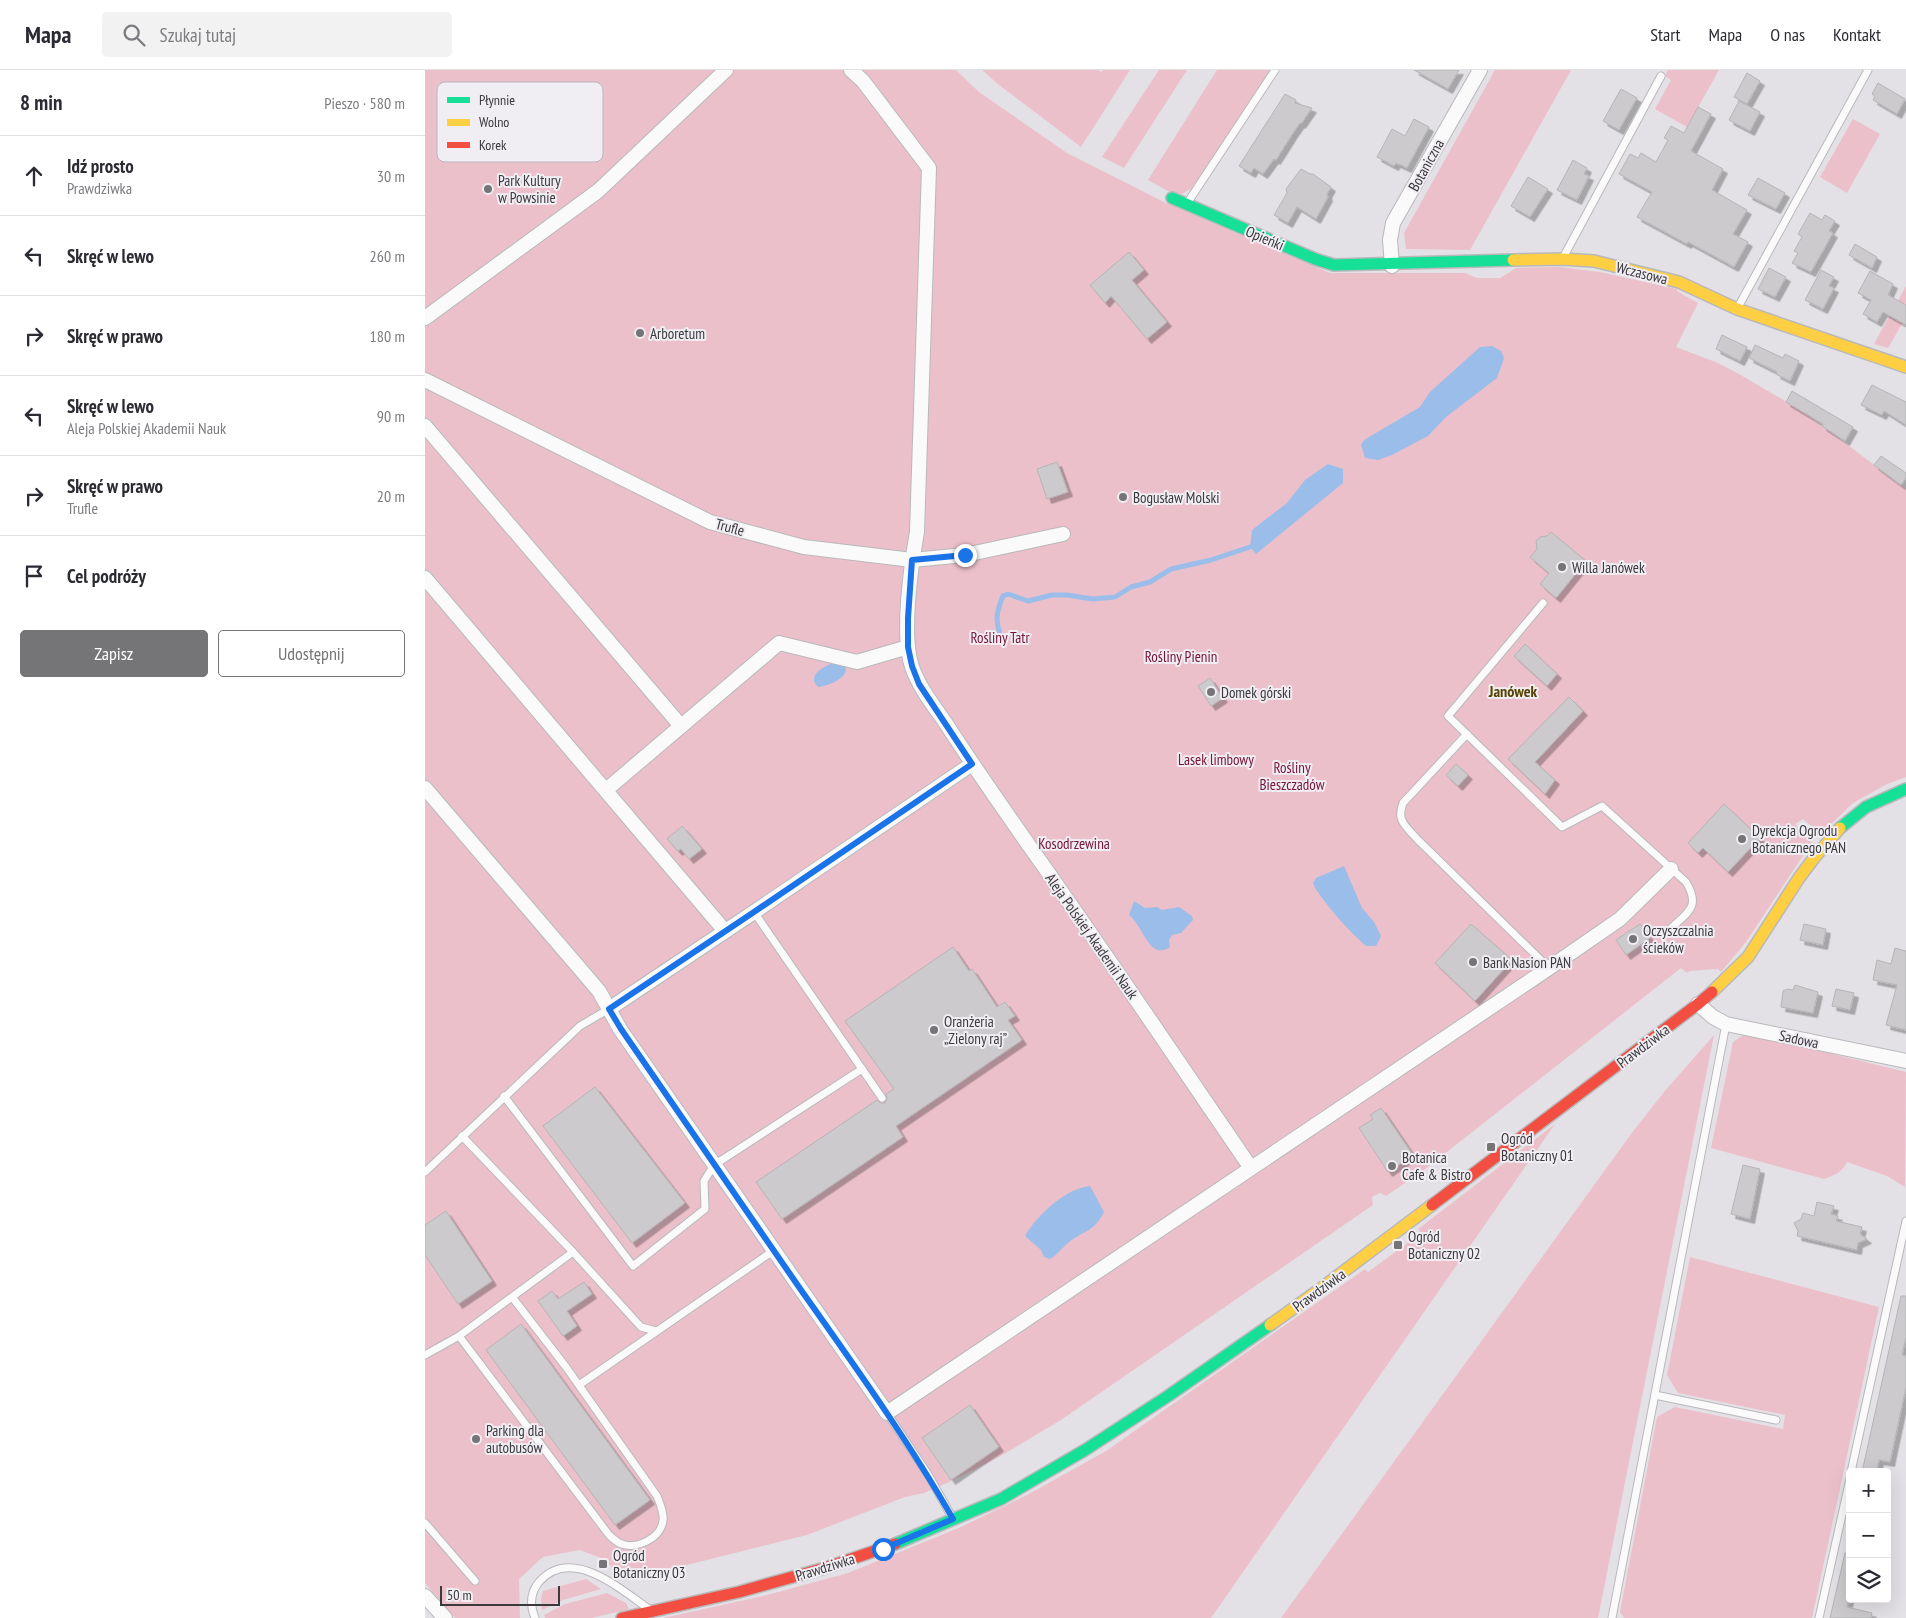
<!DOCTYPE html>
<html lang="pl">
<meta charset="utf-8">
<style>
:root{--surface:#fff;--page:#f2f2f3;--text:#2b2b33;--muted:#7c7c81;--line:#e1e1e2;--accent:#757476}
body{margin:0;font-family:"PT Sans Narrow",sans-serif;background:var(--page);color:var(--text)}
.controls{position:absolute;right:15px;bottom:15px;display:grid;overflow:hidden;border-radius:5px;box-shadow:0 5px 20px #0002}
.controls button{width:45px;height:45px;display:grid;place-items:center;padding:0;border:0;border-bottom:1px solid var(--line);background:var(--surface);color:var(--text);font:25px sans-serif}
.scale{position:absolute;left:15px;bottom:12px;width:120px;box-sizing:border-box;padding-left:5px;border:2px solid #3a393b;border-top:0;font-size:14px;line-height:18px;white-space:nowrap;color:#3a393b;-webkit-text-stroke:4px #f0edf3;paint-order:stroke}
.stop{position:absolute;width:15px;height:15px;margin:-11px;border:4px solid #1a73e8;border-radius:50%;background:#fff}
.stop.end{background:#1a73e8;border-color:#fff;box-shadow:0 1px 5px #0008}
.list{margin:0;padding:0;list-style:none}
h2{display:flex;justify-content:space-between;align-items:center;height:65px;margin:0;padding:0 20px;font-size:21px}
h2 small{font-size:16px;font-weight:400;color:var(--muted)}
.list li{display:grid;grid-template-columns:32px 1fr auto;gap:15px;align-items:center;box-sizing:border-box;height:80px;padding:0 20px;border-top:1px solid var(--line)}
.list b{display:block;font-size:19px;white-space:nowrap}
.list p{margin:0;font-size:16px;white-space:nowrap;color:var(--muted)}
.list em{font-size:16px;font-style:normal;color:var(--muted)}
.actions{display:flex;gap:10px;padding:15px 20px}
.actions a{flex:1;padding:11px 0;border:1px solid var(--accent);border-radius:5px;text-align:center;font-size:18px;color:var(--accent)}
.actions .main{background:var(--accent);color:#fff}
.icon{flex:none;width:28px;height:28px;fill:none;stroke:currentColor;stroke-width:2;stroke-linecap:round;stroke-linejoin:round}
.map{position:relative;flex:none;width:1481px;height:1548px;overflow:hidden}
header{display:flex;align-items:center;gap:30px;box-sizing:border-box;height:70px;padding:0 25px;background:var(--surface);border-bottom:1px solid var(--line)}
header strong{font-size:24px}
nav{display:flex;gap:28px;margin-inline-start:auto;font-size:18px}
.search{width:350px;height:45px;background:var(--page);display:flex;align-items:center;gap:12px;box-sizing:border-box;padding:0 18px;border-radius:5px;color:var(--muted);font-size:19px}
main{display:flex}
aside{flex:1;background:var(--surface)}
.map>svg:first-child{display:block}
.green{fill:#ecc0cb}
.water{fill:#9abde9}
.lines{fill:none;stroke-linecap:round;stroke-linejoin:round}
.stream{stroke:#9abde9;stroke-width:5}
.building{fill:#cccacc;stroke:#b5b4b6;filter:url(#shadow)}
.lane-casing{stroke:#b9b8bb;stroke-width:9}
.street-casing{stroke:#b9b8bb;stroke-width:16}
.fast-casing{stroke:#b9b8bb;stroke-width:14}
.slow-casing{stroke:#b9b8bb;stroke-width:14}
.jam-casing{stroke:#b9b8bb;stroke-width:14}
.lane{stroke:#fbfafb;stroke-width:7}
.street{stroke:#fbfafb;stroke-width:14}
.fast{stroke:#16e098;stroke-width:11}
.slow{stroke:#ffcf43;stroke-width:11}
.jam{stroke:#f24e42;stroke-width:11}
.route{stroke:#1a73e8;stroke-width:6}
.poi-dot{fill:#757476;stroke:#f0edf3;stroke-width:2}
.labels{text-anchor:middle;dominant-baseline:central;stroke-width:4;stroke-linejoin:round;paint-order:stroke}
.street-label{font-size:15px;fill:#3a393b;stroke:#f0edf3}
.poi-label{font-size:15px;fill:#3a393b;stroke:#f0edf3;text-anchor:start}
.park-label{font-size:15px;fill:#771135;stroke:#f0edf3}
.neighbourhood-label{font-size:16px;font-weight:bold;fill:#564401;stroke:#f0edf3}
.key{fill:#f0edf3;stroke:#b9b7bc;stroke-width:1}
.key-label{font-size:14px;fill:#3a393b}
</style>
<header>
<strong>Mapa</strong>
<div class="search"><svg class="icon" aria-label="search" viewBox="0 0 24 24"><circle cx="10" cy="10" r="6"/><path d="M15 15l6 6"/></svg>Szukaj tutaj</div>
<nav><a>Start</a><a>Mapa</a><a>O nas</a><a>Kontakt</a></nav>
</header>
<main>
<aside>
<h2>8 min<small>Pieszo · 580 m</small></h2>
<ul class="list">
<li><svg class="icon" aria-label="ahead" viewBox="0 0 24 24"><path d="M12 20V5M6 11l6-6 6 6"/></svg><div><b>Idź prosto</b><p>Prawdziwka</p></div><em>30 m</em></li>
<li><svg class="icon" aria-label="left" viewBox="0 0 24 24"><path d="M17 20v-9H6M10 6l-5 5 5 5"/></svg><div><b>Skręć w lewo</b></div><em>260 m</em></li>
<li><svg class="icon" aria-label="right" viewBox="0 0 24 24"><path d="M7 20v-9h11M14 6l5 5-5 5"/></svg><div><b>Skręć w prawo</b></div><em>180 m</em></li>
<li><svg class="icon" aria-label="left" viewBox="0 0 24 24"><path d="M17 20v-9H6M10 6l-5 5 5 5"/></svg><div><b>Skręć w lewo</b><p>Aleja Polskiej Akademii Nauk</p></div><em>90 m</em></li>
<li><svg class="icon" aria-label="right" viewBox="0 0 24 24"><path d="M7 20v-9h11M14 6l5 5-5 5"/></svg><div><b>Skręć w prawo</b><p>Trufle</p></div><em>20 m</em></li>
<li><svg class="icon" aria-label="arrive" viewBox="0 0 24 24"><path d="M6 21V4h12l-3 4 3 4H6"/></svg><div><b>Cel podróży</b></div></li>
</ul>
<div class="actions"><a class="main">Zapisz</a><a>Udostępnij</a></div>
</aside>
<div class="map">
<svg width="1481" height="1548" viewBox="0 0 1481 1548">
<defs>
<filter id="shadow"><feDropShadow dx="4.5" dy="4.5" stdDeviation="0" flood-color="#0004"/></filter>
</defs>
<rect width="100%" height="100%" fill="#e3e1e5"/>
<g class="green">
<polygon points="0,0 531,0 554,22 642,83 743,134 905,203 1040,203 1052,208 1075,208 1091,198 1134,197 1175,202 1252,219 1252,221 1273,233 1251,277 1293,293 1314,304 1379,342 1481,419 1481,707 1462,714 1428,733 1396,764 1378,749 1370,754 1387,772 1321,872 1296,902 1293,899 1265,901 1262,903 1256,898 999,1100 961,1126 955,1123 947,1127 948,1135 636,1350 574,1387 522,1413 499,1423 480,1427 382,1465 202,1510 176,1488 155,1480 118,1487 94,1509 95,1548 30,1548 0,1513"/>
<polygon points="557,0 674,0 676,2 678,0 705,0 656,77 574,15"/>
<polygon points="734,0 762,0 699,98 677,87"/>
<polygon points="792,0 846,0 767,118 757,124 743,121 723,110"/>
<polygon points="1070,0 1146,0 1045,180 981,179 979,163"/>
<polygon points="1243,0 1294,0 1262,57 1230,39 1246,10 1240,6"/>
<polygon points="1428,49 1455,64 1422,123 1395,107"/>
<polygon points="1481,216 1481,247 1463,278 1449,274"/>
<path d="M1321,963L1481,1002L1480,1117L1462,1106L1422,1092C1417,1102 1411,1105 1399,1109L1286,1078L1308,972Z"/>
<polygon points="1289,965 1173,1548 856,1548 1206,1064 1239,1022"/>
<polygon points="1130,1054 786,1548 238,1548 342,1525 423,1503 536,1457 602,1425 681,1381 940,1199 943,1202 996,1163 993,1159"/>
<polygon points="1265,1187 1454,1237 1387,1548 1199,1548 1195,1542 1232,1347 1250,1337 1358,1359 1360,1345 1253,1323 1242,1305"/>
<polygon points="161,1509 176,1519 138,1530 117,1540 116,1529 118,1521"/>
<polygon points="182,1523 201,1533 204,1539 167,1548 120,1548 119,1545 140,1534"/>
</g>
<g class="water">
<polygon points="1067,276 1076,281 1079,288 1072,308 1021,347 1003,366 967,385 953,390 940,388 936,375 939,370 995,337 1005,322 1055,277"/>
<polygon points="903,394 918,399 918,413 831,484 825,477 827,460 862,433 880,410"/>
<path d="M409,592L418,593C429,606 404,616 393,617C381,605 399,597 409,592Z"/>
<path d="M919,796L937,838L949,852L956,866L951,876H941C921,858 905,840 890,818L888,813L891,808Z"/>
<path d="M709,831L720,838L732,837L737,840L754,837L767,846L768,850L756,863L747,865L744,870L745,877C724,891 719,857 704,845Z"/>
<path d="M665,1116L679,1142C668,1163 659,1160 643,1173C636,1179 632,1185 625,1189L619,1187L616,1180L600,1166C611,1146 641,1118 665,1116Z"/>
</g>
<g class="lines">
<path class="stream" d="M576,567C570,550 571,543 578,526L583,524L603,531L627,525H642L668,529L690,527L706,517L725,512L746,499L786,490L825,477"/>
</g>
<g class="building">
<polygon points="989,0 1034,0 1023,19"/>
<polygon points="1322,3 1335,11 1322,34 1309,27"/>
<polygon points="1453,13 1480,29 1472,44 1448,30 1450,26 1447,24"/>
<polygon points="1196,19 1212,28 1194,60 1178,51"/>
<polygon points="860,24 871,30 870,33 887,38 876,54 875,53 868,63 851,90 849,89 838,104 829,98 826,103 814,96"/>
<polygon points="1314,31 1335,42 1325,61 1304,50"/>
<polygon points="1273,37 1286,44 1266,81 1298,99 1287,120 1322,140 1308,164 1323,172 1309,197 1263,172 1262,174 1212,147 1227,122 1194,104 1205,84 1213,88 1216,83 1231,92 1243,70 1239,68 1246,56 1259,63"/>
<polygon points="989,49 1004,57 982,98 971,93 969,96 952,87 967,59 980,66"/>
<polygon points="1148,90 1162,98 1159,104 1164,106 1152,130 1132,120"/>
<polygon points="876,99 885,104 888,104 906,117 902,124 903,127 891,149 872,137 863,153 849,145 862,123 861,119"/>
<polygon points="1103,107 1123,119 1105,147 1086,136"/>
<polygon points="1333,108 1360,123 1351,139 1323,125"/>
<polygon points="1385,143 1397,150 1400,145 1410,151 1404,161 1408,163 1386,202 1367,193 1373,183 1369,181 1377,167 1373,164"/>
<polygon points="1430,174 1452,187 1447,198 1424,185"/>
<polygon points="704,182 719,200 707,210 742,252 722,269 686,226 680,233 665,215"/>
<polygon points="1344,198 1361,207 1350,227 1333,219"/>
<polygon points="1396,200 1409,207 1404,216 1409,218 1398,239 1380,230"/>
<polygon points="1445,201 1468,214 1463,225 1481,235 1481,255 1458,242 1452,252 1438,244 1446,230 1433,223"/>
<polygon points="1297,265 1322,277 1315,291 1291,279"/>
<polygon points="1330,275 1358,288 1360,284 1374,291 1365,311 1351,304 1352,302 1324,288"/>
<polygon points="1447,315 1481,332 1481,355 1459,341 1457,345 1436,335"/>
<polygon points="1367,321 1428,357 1420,371 1397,356 1398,354 1361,332"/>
<polygon points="1456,386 1481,403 1481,408 1476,415 1449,395"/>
<polygon points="632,392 643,422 622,429 612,399"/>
<polygon points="1126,462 1161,491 1131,528 1115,514 1124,503 1105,487 1112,479 1111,471 1115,467 1122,466"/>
<polygon points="1100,574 1132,604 1122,616 1089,586"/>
<polygon points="785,608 798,628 786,636 773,616"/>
<polygon points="1144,627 1158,641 1110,692 1130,710 1120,724 1083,689"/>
<polygon points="1031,694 1043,705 1033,716 1021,705"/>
<polygon points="1299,734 1335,768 1303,802 1278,778 1273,783 1263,773"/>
<polygon points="257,756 277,779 264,789 256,779 253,781 242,769"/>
<polygon points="1046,854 1087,890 1050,931 1010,893"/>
<polygon points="1215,854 1225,868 1201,885 1191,870"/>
<polygon points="1379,854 1401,859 1398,875 1375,870"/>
<polygon points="528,877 544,901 547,899 572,937 580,932 590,946 583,950 597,970 471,1056 478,1067 357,1149 331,1112 452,1030 455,1033 460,1033 462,1028 461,1024 469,1019 420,951"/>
<polygon points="1470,878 1481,881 1481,960 1461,955 1472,915 1448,910 1452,890 1466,894"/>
<polygon points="1370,915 1393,922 1388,943 1356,937 1358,921 1362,919 1368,920"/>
<polygon points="1411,919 1429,923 1425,940 1407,936"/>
<polygon points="170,1017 260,1133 207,1173 118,1056"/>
<polygon points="956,1038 988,1085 963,1102 934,1058 948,1049 945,1045"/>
<polygon points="1318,1095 1335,1099 1325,1149 1306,1144"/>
<polygon points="1392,1132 1409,1136 1406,1144 1413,1146 1411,1151 1437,1157 1435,1164 1442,1169 1433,1173 1432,1180 1372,1166 1373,1161 1369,1153 1376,1149 1378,1143 1389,1146"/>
<polygon points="21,1141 67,1211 33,1234 0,1185 0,1155"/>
<polygon points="159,1212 167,1224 142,1241 152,1256 138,1266 113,1231 127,1221 133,1229"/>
<polygon points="1476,1226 1481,1226 1481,1267 1477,1285 1481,1286 1481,1317 1465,1392 1454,1390 1452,1402 1437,1402"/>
<polygon points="96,1254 225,1430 190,1455 61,1280"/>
<polygon points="545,1335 574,1377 526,1410 497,1368"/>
<polygon points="1420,1483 1425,1484 1425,1525 1422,1537 1447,1543 1446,1548 1405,1548"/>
</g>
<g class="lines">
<defs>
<g id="lane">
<polyline points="763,132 850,0"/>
<polyline points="1139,186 1236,6"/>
<polyline points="1312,239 1443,0"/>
<path d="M1118,533L1023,646L1137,757L1177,736L1261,812C1276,837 1263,842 1245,859"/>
<path d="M1042,664L978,733C971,751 981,756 992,769L1124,898"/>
<polyline points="329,842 457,1028"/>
<polyline points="79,1026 208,1196 280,1139 279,1111 289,1095 437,999"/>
<polyline points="37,1066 148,1182 216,1257 231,1261"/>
<polyline points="0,1102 155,956 184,939"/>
<path d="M87,1227L141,1297L232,1426C235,1434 239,1442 238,1450C237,1468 210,1481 194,1473C191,1471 187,1468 184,1465L34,1266L148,1182"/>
<polyline points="0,1285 34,1266"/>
<polyline points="154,1315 348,1181"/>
<polyline points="1230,1325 1351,1350"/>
<polyline points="462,1343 504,1406 528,1449"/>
<polyline points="1426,1402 1481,1151"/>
<polyline points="0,1453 50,1511"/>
<path d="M110,1548C105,1536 105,1523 114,1512C146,1475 195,1519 224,1539"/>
<polyline points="1187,1548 1301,954"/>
<polyline points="1394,1548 1425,1409"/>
</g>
<g id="street">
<path d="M426,0L438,11L504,98L492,462C486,496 476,565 487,597C494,617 508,635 520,652C547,694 575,734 603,774C679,881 752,990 826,1098"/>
<polyline points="967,196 965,170 968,153 1055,0"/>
<polyline points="0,248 173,121 301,0"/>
<polyline points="0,310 285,452 379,477 487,490 540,485 638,464"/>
<polyline points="0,356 256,656"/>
<polyline points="0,508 300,861"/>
<polyline points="0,718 174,921 195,959 462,1343 1124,898 1195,849 1246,799"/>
<polyline points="181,720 354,573 432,592 483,577"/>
<polyline points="1273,934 1288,947 1301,954 1481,991"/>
<polyline points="184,939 329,842 547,694"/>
<polyline points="0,1526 20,1548"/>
</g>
<g id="fast">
<polyline points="747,128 890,189 909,195 1088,190"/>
<polyline points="1415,758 1441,737 1481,719"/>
<polyline points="470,1474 576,1429 660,1380 743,1326 845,1255"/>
</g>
<g id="slow">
<polyline points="1088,190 1137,189 1169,191 1254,212 1312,239 1481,297"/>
<polyline points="1287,922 1323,887 1374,808 1389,788 1415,758"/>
<polyline points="845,1255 894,1220 1007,1135"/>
</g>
<g id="jam">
<polyline points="1007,1135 1273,934 1287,922"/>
<polyline points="197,1548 314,1522 400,1498 470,1474"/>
</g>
</defs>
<use href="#lane" class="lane-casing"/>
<use href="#street" class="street-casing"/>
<use href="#fast" class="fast-casing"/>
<use href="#slow" class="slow-casing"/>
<use href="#jam" class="jam-casing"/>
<use href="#lane" class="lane"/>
<use href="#street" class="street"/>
<use href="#fast" class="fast"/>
<use href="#slow" class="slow"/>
<use href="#jam" class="jam"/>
</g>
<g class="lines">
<path class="route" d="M458,1479L528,1449C483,1370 429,1295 376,1220C315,1133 255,1046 196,959L184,939L329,842L547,694L494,614L487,596L483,577V548L487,490L540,485"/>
</g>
<g class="poi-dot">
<circle cx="63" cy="119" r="5"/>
<circle cx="215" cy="263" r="5"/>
<circle cx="698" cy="427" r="5"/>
<circle cx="1137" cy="497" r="5"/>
<circle cx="786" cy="622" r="5"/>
<circle cx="1317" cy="769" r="5"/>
<circle cx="1208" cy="869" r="5"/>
<circle cx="1048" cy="892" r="5"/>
<circle cx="509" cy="960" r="5"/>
<rect x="1061" y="1072" width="10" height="10" rx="2.5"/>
<circle cx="967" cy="1096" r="5"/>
<rect x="968" y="1170" width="10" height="10" rx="2.5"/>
<circle cx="51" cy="1369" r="5"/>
<rect x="173" y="1489" width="10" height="10" rx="2.5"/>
</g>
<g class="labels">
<g class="street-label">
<text transform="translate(1001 95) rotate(-61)">Botaniczna</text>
<text transform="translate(840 168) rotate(23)">Opieńki</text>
<text transform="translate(1217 203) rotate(14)">Wczasowa</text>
<text transform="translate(305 457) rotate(15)">Trufle</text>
<text transform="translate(667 866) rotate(55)">Aleja Polskiej Akademii Nauk</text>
<text transform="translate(1374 969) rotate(12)">Sadowa</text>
<text transform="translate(1218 976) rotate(-37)">Prawdziwka</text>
<text transform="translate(894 1220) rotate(-36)">Prawdziwka</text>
<text transform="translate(400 1497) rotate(-17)">Prawdziwka</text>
</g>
<g class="poi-label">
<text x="73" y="110">Park Kultury<tspan x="73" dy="17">w Powsinie</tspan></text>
<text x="225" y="263">Arboretum</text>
<text x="708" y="427">Bogusław Molski</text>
<text x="1147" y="497">Willa Janówek</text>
<text x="796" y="622">Domek górski</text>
<text x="1327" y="760">Dyrekcja Ogrodu<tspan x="1327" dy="17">Botanicznego PAN</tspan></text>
<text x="1218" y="860">Oczyszczalnia<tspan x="1218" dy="17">ścieków</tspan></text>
<text x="1058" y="892">Bank Nasion PAN</text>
<text x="519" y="951">Oranżeria<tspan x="519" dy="17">„Zielony raj”</tspan></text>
<text x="1076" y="1068">Ogród<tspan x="1076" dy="17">Botaniczny 01</tspan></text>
<text x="977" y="1087">Botanica<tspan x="977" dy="17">Cafe &amp; Bistro</tspan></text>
<text x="983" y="1166">Ogród<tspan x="983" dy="17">Botaniczny 02</tspan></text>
<text x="61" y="1360">Parking dla<tspan x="61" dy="17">autobusów</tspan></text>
<text x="188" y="1485">Ogród<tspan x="188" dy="17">Botaniczny 03</tspan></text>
</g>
<g class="park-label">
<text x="575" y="567">Rośliny Tatr</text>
<text x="756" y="586">Rośliny Pienin</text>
<text x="791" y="689">Lasek limbowy</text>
<text x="867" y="697">Rośliny<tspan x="867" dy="17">Bieszczadów</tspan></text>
<text x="649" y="773">Kosodrzewina</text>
</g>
<g class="neighbourhood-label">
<text x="1088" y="621">Janówek</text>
</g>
</g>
<rect x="12" y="12" width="166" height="80" rx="8" class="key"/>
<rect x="22" y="27" width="23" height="6" fill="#16e098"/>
<rect x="22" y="49" width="23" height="7" fill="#ffcf43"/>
<rect x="22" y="72" width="23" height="6" fill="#f24e42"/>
<g class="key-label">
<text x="54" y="35">Płynnie</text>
<text x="54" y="57">Wolno</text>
<text x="54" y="80">Korek</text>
</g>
</svg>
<div class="controls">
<button>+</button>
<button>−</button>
<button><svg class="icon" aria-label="layers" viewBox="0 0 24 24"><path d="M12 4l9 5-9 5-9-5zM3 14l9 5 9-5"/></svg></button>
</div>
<div class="scale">50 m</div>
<div class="stop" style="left:458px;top:1479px"></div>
<div class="stop end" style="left:540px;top:485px"></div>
</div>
</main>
